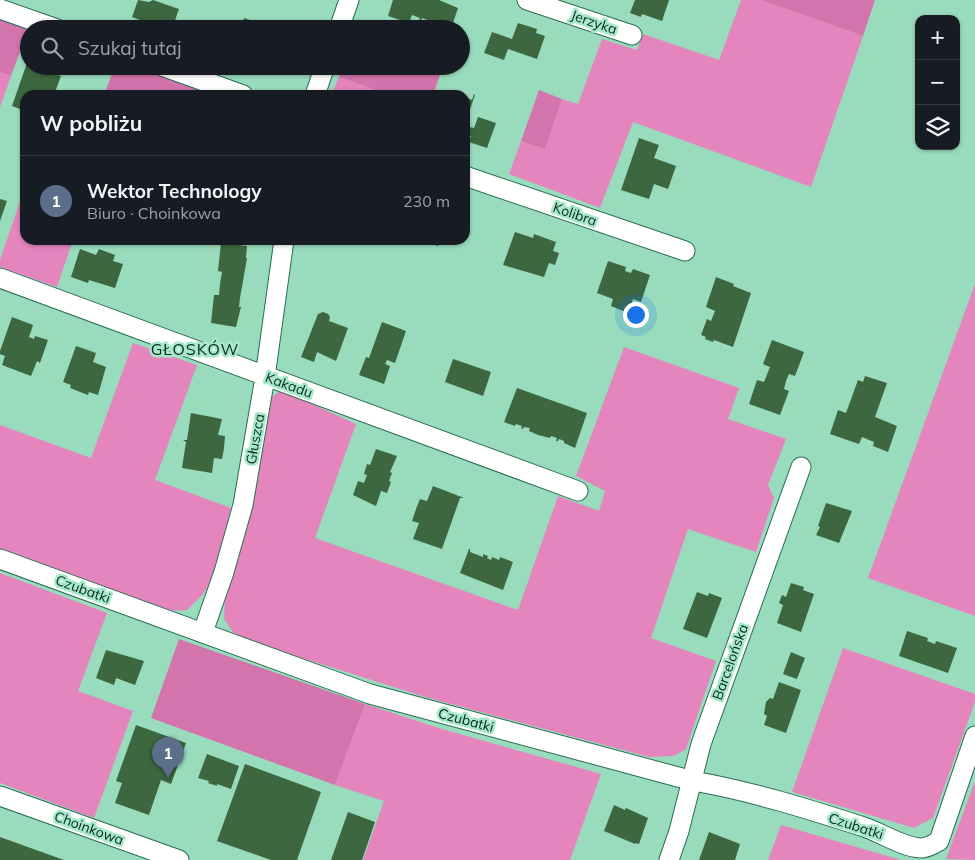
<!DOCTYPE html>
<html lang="pl">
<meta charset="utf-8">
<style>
:root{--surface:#171b24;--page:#242831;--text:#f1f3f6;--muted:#9ea1a6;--line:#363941;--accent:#c890ba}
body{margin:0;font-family:Mulish,sans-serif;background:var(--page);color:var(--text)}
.controls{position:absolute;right:15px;top:15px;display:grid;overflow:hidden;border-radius:10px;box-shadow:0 1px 4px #0004}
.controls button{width:45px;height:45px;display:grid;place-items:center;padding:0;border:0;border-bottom:1px solid var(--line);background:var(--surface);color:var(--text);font:25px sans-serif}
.you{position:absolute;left:635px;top:314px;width:18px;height:18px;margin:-12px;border:4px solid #fff;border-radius:50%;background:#1a73e8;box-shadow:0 0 0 8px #1a73e833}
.badge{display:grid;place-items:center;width:32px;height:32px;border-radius:50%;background:var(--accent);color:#fff;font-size:16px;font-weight:700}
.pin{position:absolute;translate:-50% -41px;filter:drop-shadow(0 1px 2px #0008)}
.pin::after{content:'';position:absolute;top:26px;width:18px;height:15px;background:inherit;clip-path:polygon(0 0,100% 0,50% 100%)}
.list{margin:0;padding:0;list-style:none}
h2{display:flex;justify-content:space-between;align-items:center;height:65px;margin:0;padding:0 20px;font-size:21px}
h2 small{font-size:16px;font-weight:400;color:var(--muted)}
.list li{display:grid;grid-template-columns:32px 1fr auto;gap:15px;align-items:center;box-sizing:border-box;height:90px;padding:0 20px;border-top:1px solid var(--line)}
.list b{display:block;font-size:19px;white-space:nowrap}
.list p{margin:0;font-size:16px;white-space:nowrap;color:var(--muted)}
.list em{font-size:16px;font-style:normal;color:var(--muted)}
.icon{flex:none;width:28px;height:28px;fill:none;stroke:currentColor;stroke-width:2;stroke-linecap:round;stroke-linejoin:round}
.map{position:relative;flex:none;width:975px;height:860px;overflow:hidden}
.search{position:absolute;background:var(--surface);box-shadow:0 1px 4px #0004;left:20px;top:20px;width:450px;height:55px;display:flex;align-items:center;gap:12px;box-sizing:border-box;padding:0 18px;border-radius:28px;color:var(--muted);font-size:19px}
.panel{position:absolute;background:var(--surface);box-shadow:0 1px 4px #0004;left:20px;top:90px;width:450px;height:155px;border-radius:15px}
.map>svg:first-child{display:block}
.green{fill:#e585be}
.forest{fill:#d374ad}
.building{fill:#3d673e}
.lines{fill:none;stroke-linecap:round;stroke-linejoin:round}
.street-casing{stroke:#2a6d52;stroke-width:21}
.street{stroke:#fff;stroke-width:19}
.labels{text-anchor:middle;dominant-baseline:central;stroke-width:5;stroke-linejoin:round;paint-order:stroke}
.street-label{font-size:14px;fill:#0c281d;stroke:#a6e9ca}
.quarter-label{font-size:16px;letter-spacing:1px;fill:#0c281d;stroke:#a6e9ca}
</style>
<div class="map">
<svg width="975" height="860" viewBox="0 0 975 860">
<rect width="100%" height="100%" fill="#99dcbd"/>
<g class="green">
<polygon points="741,0 761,0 863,36 811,187 633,122 600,208 509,174 521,141 545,149 562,99 578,104 602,39 637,50 643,34 719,60"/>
<polygon points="0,72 11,76 0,107"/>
<polygon points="339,77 390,95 331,95"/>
<polygon points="25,187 25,240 73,240 57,287 0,267 0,260"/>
<polygon points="975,284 975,616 868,578"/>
<polygon points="133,343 197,365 155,480 231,508 215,576 202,595 187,610 167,611 0,550 0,425 91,458"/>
<polygon points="624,347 739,388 728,419 786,439 768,485 774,498 756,552 688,529 651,638 716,661 686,749 674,756 649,757 425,697 245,640 233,632 224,619 225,598 251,510 268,400 281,390 356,424 315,538 518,610 558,496 599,511 605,491 576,476"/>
<polygon points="0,573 107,613 78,691 133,711 94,818 0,783"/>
<polygon points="843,648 975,694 975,702 933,818 914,828 792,792"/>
<polygon points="365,704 442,729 601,774 570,860 363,860 384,801 335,785"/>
<polygon points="975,781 975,860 946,859"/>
<polygon points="781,825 901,860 768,860"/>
</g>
<g class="forest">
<polygon points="761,0 875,0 863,36"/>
<polygon points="0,19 28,30 11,76 0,72"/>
<polygon points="115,66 136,66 204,92 203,95 104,95"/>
<polygon points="342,66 443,66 433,95 390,95 339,77"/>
<polygon points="539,90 562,99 545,149 521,141"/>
<polygon points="179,639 365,704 335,785 151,718"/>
</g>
<g class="building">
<polygon points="138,0 149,2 153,0 179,9 172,29 155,29 141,24 142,21 132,17"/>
<polygon points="393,0 439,0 458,8 451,29 427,29 430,21 422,18 421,22 419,21 420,18 412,15 409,23 388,16"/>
<polygon points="635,0 669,0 662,21 642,14 641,17 630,13"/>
<polygon points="244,18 274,28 274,29 240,29"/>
<polygon points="518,23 537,29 536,33 545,36 537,59 508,49 504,60 484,53 492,32 512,39"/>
<polygon points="28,60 29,66 48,66 45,74 49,75 51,73 61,76 54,95 25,95 25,111 12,106"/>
<polygon points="474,94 475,95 465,124 465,97 472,100"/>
<polygon points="478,117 496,123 487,148 469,142 471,136 465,134 465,126 474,128"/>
<polygon points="639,138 659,145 654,158 676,166 668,189 654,184 649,199 621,190"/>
<polygon points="0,199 7,201 0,221"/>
<polygon points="515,232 533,238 534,234 556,242 553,251 559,253 555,265 549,263 544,277 503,265"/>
<polygon points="430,240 440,240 438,246 429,243"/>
<polygon points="221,243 247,246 246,258 247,258 240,298 239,307 241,307 236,327 211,323 214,295 219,295 220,284 222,272 218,271"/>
<polygon points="80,249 96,255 99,249 115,255 113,261 123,264 115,288 89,280 88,283 71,277"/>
<polygon points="608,261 626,267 625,271 631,273 633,269 650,275 641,302 633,299 628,313 611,306 613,299 597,293"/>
<polygon points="716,277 734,284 733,286 751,293 733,347 714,340 713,342 705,339 706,337 701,335 707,319 711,321 715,311 706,307"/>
<polygon points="323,312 328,314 330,317 329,321 348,328 336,361 317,352 314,362 301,357 318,314"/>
<polygon points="12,317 33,325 29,337 34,339 35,336 48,340 40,363 37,361 31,376 2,365 5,356 0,354 0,351"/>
<polygon points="382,322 406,331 395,363 387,360 385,364 390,366 384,384 359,375 366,357 369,358"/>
<polygon points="772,340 804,352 795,376 789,374 786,381 784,389 789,391 780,415 749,404 757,380 764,382 770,367 763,364"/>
<polygon points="76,346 96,353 93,362 106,367 98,395 89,392 88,395 70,388 71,385 63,382"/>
<polygon points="453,359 491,372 483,396 445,382"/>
<polygon points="865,376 887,383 875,417 897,426 888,452 873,446 874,442 862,437 859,444 830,434 838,410 846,413 858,380 863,382"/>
<polygon points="517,388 587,413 575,448 564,443 564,441 559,439 558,441 556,441 557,438 551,436 550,438 538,435 529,431 530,428 524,427 523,429 521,428 522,426 516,424 515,426 504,422"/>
<polygon points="191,413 222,419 218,435 225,436 224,448 222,459 214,458 212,473 182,468 186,442 183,440 187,440"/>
<polygon points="376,449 397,456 390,472 392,473 389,481 391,482 387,493 381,491 376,506 353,495 358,481 364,483 367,475 364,474 367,464 370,465"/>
<polygon points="433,486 464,498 460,498 442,549 413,539 419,523 412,521 416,509 420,499 427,501"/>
<polygon points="826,503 852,511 839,543 816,535 820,527 818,526"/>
<polygon points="469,549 470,549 470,552 483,557 483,554 488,556 487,558 491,560 492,557 499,560 500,557 513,562 503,590 460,573"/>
<polygon points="791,583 804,587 803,590 814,594 801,632 777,623 783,605 779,603 782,595 786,597"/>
<polygon points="697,592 708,596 709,593 722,598 707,638 683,629"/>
<polygon points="907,631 928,638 927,641 935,644 936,641 957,648 948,673 899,656"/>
<polygon points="106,650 144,661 135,685 116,678 114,685 96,678"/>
<polygon points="791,652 805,658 797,679 783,674"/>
<polygon points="779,682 801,690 786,733 764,725 767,716 764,714 766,702 770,698 773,699"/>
<polygon points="136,725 186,743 171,784 161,780 149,815 115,803 122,783 116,781"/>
<polygon points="207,754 239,766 231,789 217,784 217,786 208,783 209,781 198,778"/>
<polygon points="245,764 321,792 297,860 271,860 217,841"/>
<polygon points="614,805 625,810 626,808 648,818 639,844 635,843 635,844 604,831"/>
<polygon points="348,812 375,822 362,860 331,860"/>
<polygon points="709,832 740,844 735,860 699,860"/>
<polygon points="0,837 64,860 0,860"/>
</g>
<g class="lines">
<defs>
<g id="street">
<polyline points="527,0 632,35"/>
<polyline points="0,9 57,29"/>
<polyline points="339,29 349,0"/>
<polyline points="162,66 243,95"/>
<polyline points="315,95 325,66"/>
<polyline points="465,176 685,251"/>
<polyline points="0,278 578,491"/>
<path d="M0,559L370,694L693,781C751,791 808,809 864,827C882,833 902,847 921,848C928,848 934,844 939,841L975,736"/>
<polyline points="203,632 224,572 243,505 265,377 284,240"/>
<polyline points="0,796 179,860"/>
<polyline points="669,860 679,831 701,744 801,467"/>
</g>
</defs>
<use href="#street" class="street-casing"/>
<use href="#street" class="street"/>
</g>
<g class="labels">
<g class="street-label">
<text transform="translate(594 22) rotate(19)">Jerzyka</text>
<text transform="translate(575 214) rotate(19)">Kolibra</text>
<text transform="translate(289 385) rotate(20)">Kakadu</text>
<text transform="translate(255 439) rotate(-80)">Głuszca</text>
<text transform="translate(83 589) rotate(20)">Czubatki</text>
<text transform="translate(730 662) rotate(-70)">Barcelońska</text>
<text transform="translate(466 720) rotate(15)">Czubatki</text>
<text transform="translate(856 826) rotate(18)">Czubatki</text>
<text transform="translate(89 828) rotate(20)">Choinkowa</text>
</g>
<g class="quarter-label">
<text x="195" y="349">GŁOSKÓW</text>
</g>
</g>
</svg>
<div class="controls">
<button>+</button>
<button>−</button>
<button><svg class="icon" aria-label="layers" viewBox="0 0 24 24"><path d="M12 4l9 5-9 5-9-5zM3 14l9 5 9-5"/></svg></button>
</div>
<div class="you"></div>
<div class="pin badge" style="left:168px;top:778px;background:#5c6f8a">1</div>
<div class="search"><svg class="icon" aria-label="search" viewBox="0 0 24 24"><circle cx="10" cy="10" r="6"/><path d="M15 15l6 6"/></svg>Szukaj tutaj</div>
<section class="panel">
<h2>W pobliżu<small></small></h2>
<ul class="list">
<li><span class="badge" style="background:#5c6f8a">1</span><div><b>Wektor Technology</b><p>Biuro · Choinkowa</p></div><em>230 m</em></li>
</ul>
</section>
</div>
